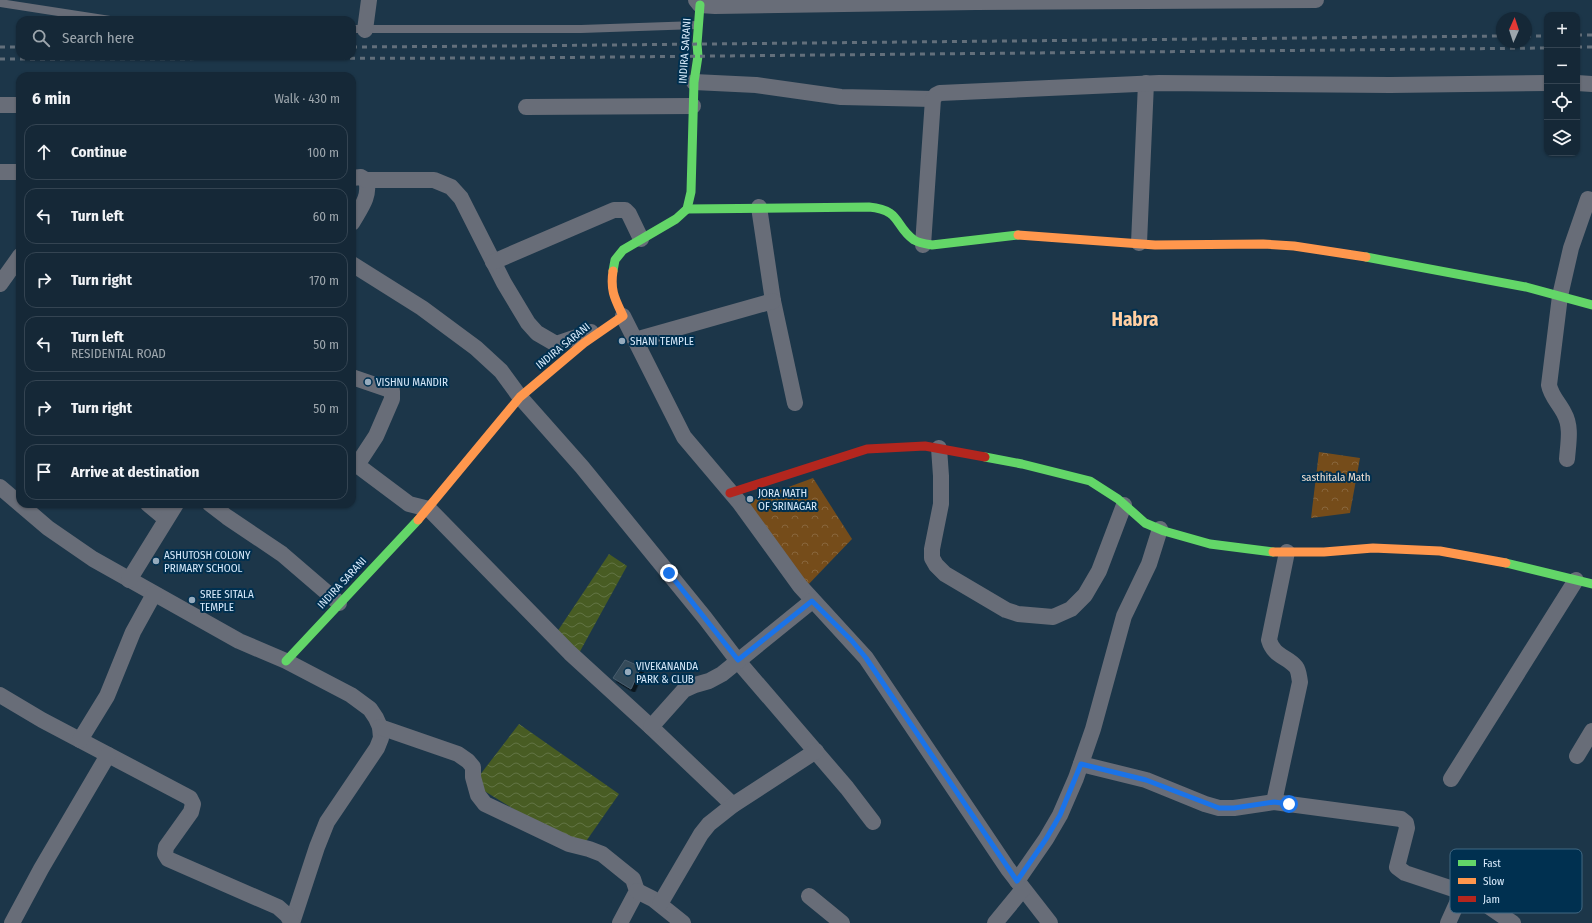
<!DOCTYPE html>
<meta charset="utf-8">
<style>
:root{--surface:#152837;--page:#1e303f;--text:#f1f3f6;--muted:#9da6ad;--line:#344452}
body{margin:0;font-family:"Fira Sans Condensed",sans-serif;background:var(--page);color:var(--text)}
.controls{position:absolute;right:12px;top:12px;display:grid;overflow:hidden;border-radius:8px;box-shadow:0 1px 3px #0004}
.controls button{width:36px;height:36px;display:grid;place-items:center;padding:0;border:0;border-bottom:1px solid var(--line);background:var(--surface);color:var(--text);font:20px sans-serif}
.compass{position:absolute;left:1496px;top:12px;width:36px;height:36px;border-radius:50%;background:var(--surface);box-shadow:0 1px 3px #0004;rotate:3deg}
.stop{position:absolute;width:12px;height:12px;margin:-9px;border:3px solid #1a73e8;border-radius:50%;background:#fff}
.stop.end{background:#1a73e8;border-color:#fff;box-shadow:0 1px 4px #0008}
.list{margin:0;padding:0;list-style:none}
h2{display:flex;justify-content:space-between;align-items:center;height:52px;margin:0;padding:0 16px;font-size:17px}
h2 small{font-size:13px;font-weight:400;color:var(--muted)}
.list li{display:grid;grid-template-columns:26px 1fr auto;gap:12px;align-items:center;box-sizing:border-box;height:56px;margin:0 8px 8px;padding:0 8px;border:1px solid var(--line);border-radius:12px}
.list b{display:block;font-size:15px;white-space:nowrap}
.list p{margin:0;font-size:13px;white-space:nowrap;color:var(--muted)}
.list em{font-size:13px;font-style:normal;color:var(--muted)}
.icon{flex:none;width:22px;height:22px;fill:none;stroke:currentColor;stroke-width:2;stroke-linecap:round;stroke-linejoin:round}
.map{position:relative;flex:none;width:1592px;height:923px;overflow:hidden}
.search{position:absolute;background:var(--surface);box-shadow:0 1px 3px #0004;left:16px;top:16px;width:340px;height:44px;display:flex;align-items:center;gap:10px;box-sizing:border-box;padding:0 14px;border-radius:12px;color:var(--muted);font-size:15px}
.panel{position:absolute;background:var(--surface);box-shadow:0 1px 3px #0004;left:16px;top:72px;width:340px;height:436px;border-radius:12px}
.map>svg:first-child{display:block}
.park{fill:url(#park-crowns)}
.water{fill:url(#water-waves)}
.building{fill:#364b5a;stroke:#495d6d;filter:url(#shadow)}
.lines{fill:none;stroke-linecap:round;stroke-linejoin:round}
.lane{stroke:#686d78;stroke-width:8}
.street{stroke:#686d78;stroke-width:16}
.fast{stroke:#63d668;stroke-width:9}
.slow{stroke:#ff974d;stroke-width:9}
.jam{stroke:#b3261e;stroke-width:9}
.rail{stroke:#626f7b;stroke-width:3;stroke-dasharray:5 5;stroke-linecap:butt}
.route{stroke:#1a73e8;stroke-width:5}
.poi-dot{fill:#96abbd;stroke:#003050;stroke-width:1.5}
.labels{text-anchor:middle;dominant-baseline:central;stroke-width:4;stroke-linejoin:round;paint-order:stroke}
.street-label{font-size:11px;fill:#d7eafb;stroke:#003050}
.poi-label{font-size:11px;fill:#d7eafb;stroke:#003050;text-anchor:start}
.park-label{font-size:11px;fill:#f3e1d1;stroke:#003050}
.town-label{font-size:19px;font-weight:bold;fill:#ffcfa2;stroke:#003050}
.key{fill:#003050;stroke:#406883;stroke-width:1}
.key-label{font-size:11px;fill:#d7eafb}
</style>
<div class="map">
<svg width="1592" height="923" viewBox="0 0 1592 923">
<defs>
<pattern id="park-crowns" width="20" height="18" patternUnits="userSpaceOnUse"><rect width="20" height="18" fill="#754c1a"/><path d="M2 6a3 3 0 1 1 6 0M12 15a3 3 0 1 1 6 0" fill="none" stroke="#88663c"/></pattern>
<pattern id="water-waves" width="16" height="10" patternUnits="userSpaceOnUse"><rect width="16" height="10" fill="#485c23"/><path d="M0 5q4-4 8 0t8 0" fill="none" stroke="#627444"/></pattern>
<filter id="shadow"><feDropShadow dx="3.5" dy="3.5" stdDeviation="0" flood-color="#0009"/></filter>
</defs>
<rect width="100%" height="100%" fill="#1c3649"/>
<g class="park">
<polygon points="1319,452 1360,458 1350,513 1311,518"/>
<polygon points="813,478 852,539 805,588 748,502"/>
</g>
<g class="water">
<polygon points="609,554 627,566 578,655 557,632"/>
<polygon points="519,724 619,794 580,850 473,784"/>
</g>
<polygon class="building" points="625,660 641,667 631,689 613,678"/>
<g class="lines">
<g class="lane">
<polyline points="0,3 110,20"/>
<polyline points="352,29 581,29 697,25"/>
</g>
<g class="street">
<polyline points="696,0 700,5 715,6 976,2 1316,0"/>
<polyline points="365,30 369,0"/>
<polyline points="694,82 756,85 841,97 933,99"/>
<polyline points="1577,83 1592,84"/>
<polyline points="0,105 20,105"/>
<polyline points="526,107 693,106"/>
<polyline points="0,172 20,172"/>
<path d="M352,178L361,177L366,180C371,196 360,209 352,223"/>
<polyline points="366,180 434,180 451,187 461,198 504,283 528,323 537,333 556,344 591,332"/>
<polyline points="759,207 773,301 795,403"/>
<polyline points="1139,243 1146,83"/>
<polyline points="923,245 933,99 936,95 940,93 1159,83 1390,85 1547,83"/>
<polyline points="493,262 614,210 625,210 629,214 641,239"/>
<polyline points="352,264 422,308 476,348 501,371 520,397 582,467 705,618 737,660 847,788 873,822"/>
<polyline points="0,284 20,256"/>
<polyline points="623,316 684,437 739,502 800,586 866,658 1008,869 1050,923"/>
<polyline points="635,340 773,301"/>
<polyline points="352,377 387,389 392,391 392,399 376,436 357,465 409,504 429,509 570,653 651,727 733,805"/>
<polyline points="939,448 941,476 941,504 932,549 932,558 936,565 945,574 1006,610 1018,614 1053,617 1071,609 1085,595 1099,571 1124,505"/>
<path d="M1567,459C1568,444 1572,427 1564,413C1559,403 1551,396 1549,385L1560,296L1571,248L1588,199"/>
<polyline points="0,487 48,528 93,559 239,641 286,661 351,695 370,709 376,718 380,727 381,738 377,748 327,822 317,847 292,923"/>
<polyline points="148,504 166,519"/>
<polyline points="210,504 227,517 282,554 339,603"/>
<polyline points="129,580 176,504"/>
<polyline points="0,695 42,720 190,798 193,804 191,812 166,847 165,854 168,859 278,907 287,915 292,923"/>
<polyline points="380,727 458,754 468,761 473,767 473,777 478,795 485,804 569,844 589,849 602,854 633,879 637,891 620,923"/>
<polyline points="651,727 684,690 695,685 709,681 722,674 812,601"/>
<polyline points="80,740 107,696 133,632 154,594"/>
<polyline points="1577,756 1592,731"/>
<polyline points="1081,764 1146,780 1205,804 1219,808 1234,808 1274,802 1401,819 1406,823 1407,828 1397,867 1405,873 1462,892 1485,904 1513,923"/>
<polyline points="1451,779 1576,580"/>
<path d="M1274,802L1300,682C1299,677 1299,671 1296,667C1287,656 1274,657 1269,640L1287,552"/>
<polyline points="1017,881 1046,839 1060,815 1076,778 1093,729 1124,616 1149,564 1160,529"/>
<polyline points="637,891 653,899 683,923"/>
<polyline points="809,896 842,923"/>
<polyline points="660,904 701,834 709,824 733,805 816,751"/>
<polyline points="12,923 41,869 108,755"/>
<polyline points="995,923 1023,889"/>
<polyline points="1448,923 1462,892"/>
</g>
<g class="fast">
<path d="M687,209L869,207C902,210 894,226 914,240C919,243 926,244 932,245L1018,235"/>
<polyline points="1366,257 1526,287 1592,305"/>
<polyline points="613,271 615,260 623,250 676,219 687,209 691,192 694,82 698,56 697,44 700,5"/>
<polyline points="985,457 1022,464 1090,481 1118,499 1145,523 1164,531 1210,544 1273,552"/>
<polyline points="1506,563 1592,584"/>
<polyline points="286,661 418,520"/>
</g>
<g class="slow">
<polyline points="1018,235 1155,245 1263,244 1294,246 1366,257"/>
<path d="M418,520L520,397L584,343L623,316C615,299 610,291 613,271"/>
<polyline points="1273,552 1324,552 1373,548 1440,551 1506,563"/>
</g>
<polyline class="jam" points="730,493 867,449 925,446 985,457"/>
<g class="rail">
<polyline points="1577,35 1592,35"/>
<polyline points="1526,36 1547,36"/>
<polyline points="0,47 20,47"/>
<polyline points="352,47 510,46 1502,36"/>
<polyline points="1577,47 1592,47"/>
<polyline points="0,59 511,58 1547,48"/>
</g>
</g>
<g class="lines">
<polyline class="route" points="669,573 738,660 812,601 852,641 866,658 1017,881 1046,839 1060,815 1081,764 1146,780 1219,808 1234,808 1274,802 1289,804"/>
</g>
<g class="poi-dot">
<circle cx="622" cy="341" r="4"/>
<circle cx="368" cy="382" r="4"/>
<circle cx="750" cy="499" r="4"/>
<circle cx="156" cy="561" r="4"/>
<circle cx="192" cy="600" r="4"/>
<circle cx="628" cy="672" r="4"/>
</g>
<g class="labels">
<g class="street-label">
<text transform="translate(685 51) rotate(-86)">INDIRA SARANI</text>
<text transform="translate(563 346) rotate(-39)">INDIRA SARANI</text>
<text transform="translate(342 583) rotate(-47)">INDIRA SARANI</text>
</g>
<g class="poi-label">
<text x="630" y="341">SHANI TEMPLE</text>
<text x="376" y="382">VISHNU MANDIR</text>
<text x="758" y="493">JORA MATH<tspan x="758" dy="13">OF SRINAGAR</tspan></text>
<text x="164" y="555">ASHUTOSH COLONY<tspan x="164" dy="13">PRIMARY SCHOOL</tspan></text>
<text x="200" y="594">SREE SITALA<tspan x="200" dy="13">TEMPLE</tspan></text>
<text x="636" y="666">VIVEKANANDA<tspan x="636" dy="13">PARK &amp; CLUB</tspan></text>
</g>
<g class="park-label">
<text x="1336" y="477">sasthitala Math</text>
</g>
<g class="town-label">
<text x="1135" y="319">Habra</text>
</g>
</g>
<rect x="1450" y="849" width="132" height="64" rx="6" class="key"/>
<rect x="1458" y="860" width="18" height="6" fill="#63d668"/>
<rect x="1458" y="878" width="18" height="6" fill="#ff974d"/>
<rect x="1458" y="896" width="18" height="6" fill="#b3261e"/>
<g class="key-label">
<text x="1483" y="867">Fast</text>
<text x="1483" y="885">Slow</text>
<text x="1483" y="903">Jam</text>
</g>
</svg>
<div class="controls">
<button>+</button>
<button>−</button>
<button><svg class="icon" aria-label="locate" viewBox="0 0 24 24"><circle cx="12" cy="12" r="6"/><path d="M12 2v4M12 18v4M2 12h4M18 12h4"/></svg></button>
<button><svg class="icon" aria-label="layers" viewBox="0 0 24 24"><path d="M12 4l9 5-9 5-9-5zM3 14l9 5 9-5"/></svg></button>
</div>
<svg class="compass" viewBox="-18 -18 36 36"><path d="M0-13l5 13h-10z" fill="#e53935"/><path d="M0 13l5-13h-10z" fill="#9da6ad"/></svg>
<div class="stop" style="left:1289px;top:804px"></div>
<div class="stop end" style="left:669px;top:573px"></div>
<div class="search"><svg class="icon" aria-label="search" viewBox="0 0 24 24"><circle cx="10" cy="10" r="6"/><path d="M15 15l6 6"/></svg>Search here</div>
<section class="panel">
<h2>6 min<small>Walk · 430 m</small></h2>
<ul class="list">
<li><svg class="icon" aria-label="ahead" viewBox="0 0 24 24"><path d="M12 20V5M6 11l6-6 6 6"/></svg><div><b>Continue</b></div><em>100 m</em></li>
<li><svg class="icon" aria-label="left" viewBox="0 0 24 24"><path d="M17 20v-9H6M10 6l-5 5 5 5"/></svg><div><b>Turn left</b></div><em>60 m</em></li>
<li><svg class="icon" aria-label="right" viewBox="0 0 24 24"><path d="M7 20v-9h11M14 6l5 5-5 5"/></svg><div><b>Turn right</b></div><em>170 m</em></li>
<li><svg class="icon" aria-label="left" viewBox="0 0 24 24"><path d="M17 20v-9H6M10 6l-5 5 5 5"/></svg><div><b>Turn left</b><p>RESIDENTAL ROAD</p></div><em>50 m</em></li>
<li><svg class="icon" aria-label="right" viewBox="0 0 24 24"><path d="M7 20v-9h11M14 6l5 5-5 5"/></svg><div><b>Turn right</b></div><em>50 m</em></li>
<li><svg class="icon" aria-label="arrive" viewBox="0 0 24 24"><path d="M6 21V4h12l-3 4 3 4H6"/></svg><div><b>Arrive at destination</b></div></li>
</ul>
</section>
</div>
